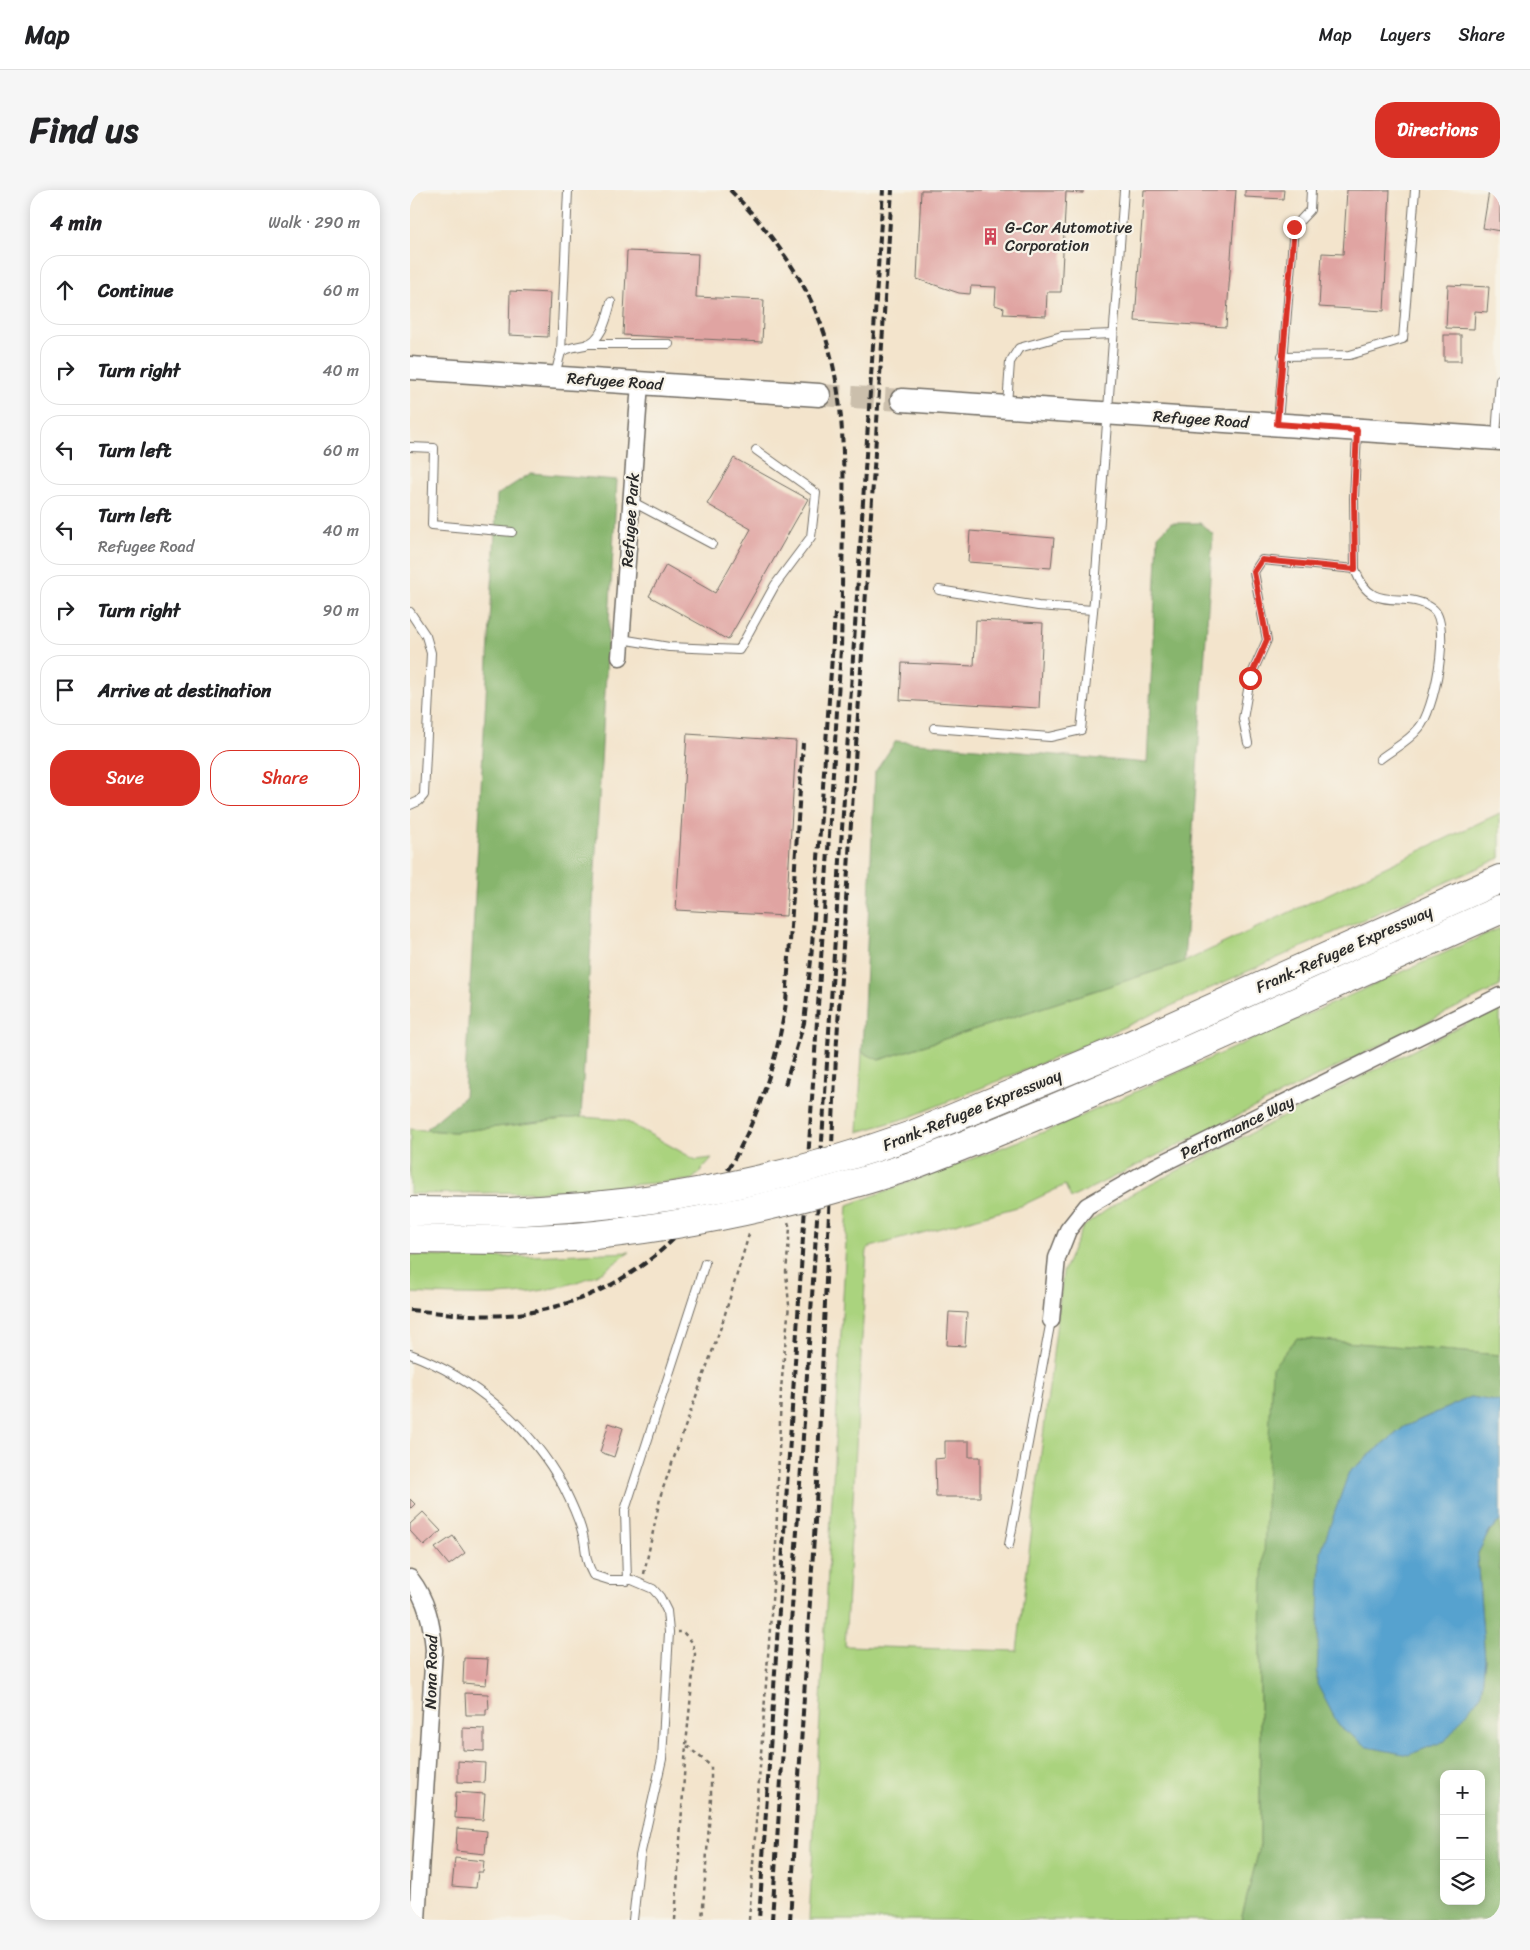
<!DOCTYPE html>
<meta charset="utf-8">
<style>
:root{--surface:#fff;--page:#f6f6f6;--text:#202124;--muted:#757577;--line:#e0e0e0;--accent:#d93025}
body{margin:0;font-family:Sriracha,sans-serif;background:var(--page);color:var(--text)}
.controls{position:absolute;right:15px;bottom:15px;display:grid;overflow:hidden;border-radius:10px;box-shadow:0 2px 12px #0003}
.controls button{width:45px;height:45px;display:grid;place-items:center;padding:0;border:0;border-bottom:1px solid var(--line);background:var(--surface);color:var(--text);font:25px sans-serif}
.stop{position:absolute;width:15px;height:15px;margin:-11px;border:4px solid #d93025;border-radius:50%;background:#fff}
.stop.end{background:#d93025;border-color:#fff;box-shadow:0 1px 5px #0008}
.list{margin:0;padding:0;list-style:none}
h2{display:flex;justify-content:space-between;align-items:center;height:65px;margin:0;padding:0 20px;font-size:21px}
h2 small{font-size:16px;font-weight:400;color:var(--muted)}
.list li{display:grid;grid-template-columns:32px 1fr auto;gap:15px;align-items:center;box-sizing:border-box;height:70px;margin:0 10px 10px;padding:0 10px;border:1px solid var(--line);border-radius:20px}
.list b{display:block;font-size:19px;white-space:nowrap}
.list p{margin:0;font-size:16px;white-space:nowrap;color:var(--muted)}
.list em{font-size:16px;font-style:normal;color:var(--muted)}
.actions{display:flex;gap:10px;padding:15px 20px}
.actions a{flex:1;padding:11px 0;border:1px solid var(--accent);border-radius:20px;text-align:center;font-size:18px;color:var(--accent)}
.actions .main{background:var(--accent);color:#fff}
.icon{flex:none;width:28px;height:28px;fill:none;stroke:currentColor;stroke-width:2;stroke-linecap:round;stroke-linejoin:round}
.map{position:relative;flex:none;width:1090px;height:1730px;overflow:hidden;border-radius:20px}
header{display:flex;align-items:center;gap:30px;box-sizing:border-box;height:70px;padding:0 25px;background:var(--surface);border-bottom:1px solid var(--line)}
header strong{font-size:24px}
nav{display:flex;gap:28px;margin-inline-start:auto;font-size:18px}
.intro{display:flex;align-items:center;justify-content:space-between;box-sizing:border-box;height:120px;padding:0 30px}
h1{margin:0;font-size:35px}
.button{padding:12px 22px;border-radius:20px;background:var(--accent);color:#fff;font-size:18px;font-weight:700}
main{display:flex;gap:30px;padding:0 30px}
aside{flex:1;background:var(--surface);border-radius:20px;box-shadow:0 2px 12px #0003}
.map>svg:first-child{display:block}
.green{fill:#aad37e;stroke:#6a7f54}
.forest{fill:#87b56d;stroke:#59704c;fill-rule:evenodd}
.water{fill:#57a2cf;stroke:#41667d}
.building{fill:#e0a4a2}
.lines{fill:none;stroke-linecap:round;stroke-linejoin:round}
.secondary-tunnel{stroke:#cbbfac;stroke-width:22;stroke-dasharray:22 11;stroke-linecap:butt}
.lane-casing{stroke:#716c63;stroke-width:10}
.street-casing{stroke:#716c63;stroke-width:19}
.secondary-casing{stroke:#716c63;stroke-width:25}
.highway-casing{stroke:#716c63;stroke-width:30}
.path{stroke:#716c63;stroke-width:2.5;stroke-dasharray:4 4;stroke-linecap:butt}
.lane{stroke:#fff;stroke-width:8}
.street{stroke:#fff;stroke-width:16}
.secondary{stroke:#fff;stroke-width:22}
.highway{stroke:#fff;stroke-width:28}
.rail{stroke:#2b2b2b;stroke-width:4;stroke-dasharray:8 4;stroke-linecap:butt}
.highway-bridge-casing{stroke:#716c63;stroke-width:30;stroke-linecap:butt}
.highway-bridge{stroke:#fff;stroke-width:28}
.route{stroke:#d93025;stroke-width:6}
.labels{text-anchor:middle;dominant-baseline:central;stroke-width:4.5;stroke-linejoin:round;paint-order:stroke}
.poi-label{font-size:16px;fill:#2b2b2b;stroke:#f7f3e8;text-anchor:start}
.street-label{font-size:16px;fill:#2b2b2b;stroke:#f7f3e8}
</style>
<header>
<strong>Map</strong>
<nav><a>Map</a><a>Layers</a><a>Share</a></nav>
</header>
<div class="intro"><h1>Find us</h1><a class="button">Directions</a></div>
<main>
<aside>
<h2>4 min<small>Walk · 290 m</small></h2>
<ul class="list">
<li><svg class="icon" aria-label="ahead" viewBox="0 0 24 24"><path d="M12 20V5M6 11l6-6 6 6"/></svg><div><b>Continue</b></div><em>60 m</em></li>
<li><svg class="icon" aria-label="right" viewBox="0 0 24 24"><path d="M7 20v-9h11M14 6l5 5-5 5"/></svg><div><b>Turn right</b></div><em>40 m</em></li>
<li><svg class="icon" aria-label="left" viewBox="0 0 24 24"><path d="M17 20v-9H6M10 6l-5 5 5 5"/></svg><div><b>Turn left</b></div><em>60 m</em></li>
<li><svg class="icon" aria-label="left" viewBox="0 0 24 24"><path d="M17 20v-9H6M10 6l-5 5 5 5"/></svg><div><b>Turn left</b><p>Refugee Road</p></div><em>40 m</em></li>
<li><svg class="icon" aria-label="right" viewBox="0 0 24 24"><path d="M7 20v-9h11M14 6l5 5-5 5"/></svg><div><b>Turn right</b></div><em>90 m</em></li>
<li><svg class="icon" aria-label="arrive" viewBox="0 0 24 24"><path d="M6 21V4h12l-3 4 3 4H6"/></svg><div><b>Arrive at destination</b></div></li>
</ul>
<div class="actions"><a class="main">Save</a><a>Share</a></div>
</aside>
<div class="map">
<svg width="1090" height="1730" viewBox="0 0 1090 1730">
<rect width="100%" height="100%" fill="#f7f3e8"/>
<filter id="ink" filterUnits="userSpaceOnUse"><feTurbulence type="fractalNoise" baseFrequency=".02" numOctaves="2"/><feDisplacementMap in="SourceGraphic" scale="10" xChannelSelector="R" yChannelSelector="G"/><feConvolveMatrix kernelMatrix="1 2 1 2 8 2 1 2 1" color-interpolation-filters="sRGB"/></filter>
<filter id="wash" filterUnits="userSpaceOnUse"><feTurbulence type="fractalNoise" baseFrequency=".0096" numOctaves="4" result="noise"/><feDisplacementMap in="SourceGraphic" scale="20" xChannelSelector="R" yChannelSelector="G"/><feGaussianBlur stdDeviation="1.12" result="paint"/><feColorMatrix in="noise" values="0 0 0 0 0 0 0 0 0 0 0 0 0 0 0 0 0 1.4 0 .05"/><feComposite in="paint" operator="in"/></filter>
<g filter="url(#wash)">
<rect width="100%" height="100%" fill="#f3e4cc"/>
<g class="green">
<polygon points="1090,623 1090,668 654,864 500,927 448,942 452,862 469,870 774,772"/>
<polygon points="1090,738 1090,796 661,1008 655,995 611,1016 457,1058 435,1456 607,1461 653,1082 673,1037 712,1009 1090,816 1090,1165 887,1148 850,1456 850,1656 831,1730 399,1730 438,1015 647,937"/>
<polygon points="171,927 214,930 286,970 302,968 282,990 132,1002 0,1004 0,939 44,942"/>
<path d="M220,1062C208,1070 195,1082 181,1087C121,1110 63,1106 0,1103V1065L72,1068Z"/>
</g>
<g class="forest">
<polygon points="121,283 207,290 171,927 44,942 15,940 54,907 87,305"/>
<polygon points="761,333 790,333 803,344 774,772 469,870 452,862 465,582 486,551 737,573 748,346"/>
<path d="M887,1148L1090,1165V1212L1061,1207L994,1237L939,1282L1071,1504L1075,1470L1067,1365L1080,1340L1090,1331V1730H831L850,1656V1456L862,1178ZM1034,1584H1071V1711H1034Z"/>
</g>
<polygon class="water" points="1061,1207 1090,1212 1090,1331 1080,1340 1067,1365 1075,1470 1071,1504 1035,1551 998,1565 958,1557 929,1536 907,1494 911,1361 939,1282 994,1237"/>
<g id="blocks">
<g class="building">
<polygon points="511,0 673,0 673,3 656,2 651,102 637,102 636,126 593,124 594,118 585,115 586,97 561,96 560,104 549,103 507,89"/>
<polygon points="734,0 826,0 816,137 725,131"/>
<polygon points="835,0 874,0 873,9 835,7"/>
<polygon points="937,0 980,0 974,121 909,117 912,63 933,64"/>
<polygon points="1079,1 1090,3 1090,41 1073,38"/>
<polygon points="217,61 288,64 286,107 354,110 352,152 213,145"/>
<polygon points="1038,95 1079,97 1077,122 1065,121 1064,139 1036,138"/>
<polygon points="100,101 140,103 138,147 99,145"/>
<rect x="1034" y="145" width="17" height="26"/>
<polygon points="324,268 398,309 318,450 239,406 256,375 305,403 341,339 297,314"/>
<polygon points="560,341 644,348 641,378 558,372"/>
<polygon points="566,430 633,433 629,518 490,510 492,473 564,476"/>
<polygon points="277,544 386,551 376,726 266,720"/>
<polygon points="539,1122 557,1123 555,1156 537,1155"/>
<polygon points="199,1233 213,1238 204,1267 190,1262"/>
<polygon points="535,1251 559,1251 559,1267 570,1267 570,1307 526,1307 525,1269 535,1268"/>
<polygon points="0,1309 5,1314 0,1319"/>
<polygon points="13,1322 31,1341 14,1356 0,1341 0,1334"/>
<polygon points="43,1346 55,1363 39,1375 25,1358"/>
<polygon points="54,1468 78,1469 76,1495 53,1493"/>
<polygon points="55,1503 78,1504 79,1519 76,1519 76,1525 56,1525"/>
<polygon points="53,1538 74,1539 74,1561 53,1560"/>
<polygon points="48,1571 75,1573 74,1593 48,1592"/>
<polygon points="46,1602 75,1604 73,1630 45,1628"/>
<polygon points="47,1638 77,1641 75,1664 46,1661"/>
<polygon points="45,1668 74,1671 73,1682 68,1682 66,1698 42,1696"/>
</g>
</g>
</g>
<g filter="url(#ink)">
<use href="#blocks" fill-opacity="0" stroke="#716c63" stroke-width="1"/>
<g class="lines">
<polyline class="secondary-tunnel" points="409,205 492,210"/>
<defs>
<g id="lane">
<polyline points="178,154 259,154"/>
<polyline points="151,162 158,0"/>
<polyline points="872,166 940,165 993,149 1005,0"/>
<path d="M145,185L151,162C159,157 166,157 175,155C192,151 197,127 201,112"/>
<polyline points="597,215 600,172 609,158 652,146 703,144"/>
<polyline points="868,232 884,37 900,20 901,0"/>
<polyline points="1086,246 1090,189"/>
<polyline points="0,257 24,258 22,335 102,342"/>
<polyline points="221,311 302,354"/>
<path d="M945,379C962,428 994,397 1023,419C1042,434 1024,522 1009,538C999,551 983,559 970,569"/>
<polyline points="529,400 628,416 683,420"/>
<polyline points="0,422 16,446 21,463 14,605 9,611 0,615"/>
<polyline points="211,449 259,457 329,460 365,395 401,347 406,303 346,260"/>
<polyline points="524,538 640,547 671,540 684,411 714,0"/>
<polyline points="838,553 833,529 840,488 857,450 844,382 852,370 945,379 944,308 947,242"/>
<path d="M0,1164C63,1187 121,1237 153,1296C160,1310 169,1329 173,1345C177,1362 174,1368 183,1385L199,1390H222L243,1399L250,1407L257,1421L259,1442L252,1569L230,1666L223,1730"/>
<polyline points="599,1355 641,1130"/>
<polyline points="217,1391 215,1320 295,1073"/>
</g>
<g id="street">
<polyline points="210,467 230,193"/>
<polyline points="641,1130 647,1068 658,1040 677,1016 745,977 1090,806"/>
<path d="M0,1388C17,1410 22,1433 24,1460L7,1730"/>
</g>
<g id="secondary">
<polyline points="0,178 409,205"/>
<polyline points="492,210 1090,249"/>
</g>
<g id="highway">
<polyline points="502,945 720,855 1090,689"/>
<path d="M495,978C697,902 892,807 1090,720"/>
<polyline points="0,1021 99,1022 174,1017"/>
<polyline points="0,1049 101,1050 165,1047"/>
</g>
</defs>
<use href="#lane" class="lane-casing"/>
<use href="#street" class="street-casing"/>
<use href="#secondary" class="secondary-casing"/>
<use href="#highway" class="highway-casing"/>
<g class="path">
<polyline points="234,1384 251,1304 312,1134 340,1041"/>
<polyline points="277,1556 301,1576 301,1608 292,1730"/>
<polyline points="265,1730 276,1555 285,1464 283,1453 273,1442 268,1442"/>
<polyline points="339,1730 366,1355 371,1199 379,1115 376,1082 380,1038 378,1032"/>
</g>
<use href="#lane" class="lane"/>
<use href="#street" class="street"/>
<use href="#secondary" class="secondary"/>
<use href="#highway" class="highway"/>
<g class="rail">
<path d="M320,0C362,43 400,94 417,152C435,212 434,275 433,337C432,378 432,418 431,459L349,1730"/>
<polyline points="375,895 394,833 401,770 425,423"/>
<path d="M0,1120C44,1124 89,1130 132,1120C279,1087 354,951 376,813L393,553"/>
<polyline points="362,1730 473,0"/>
<polyline points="380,1730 406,1315 426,865 482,0"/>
</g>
<defs>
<g id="highway-bridge">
<path d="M174,1017C287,1007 396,983 502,945"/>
<path d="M165,1047C278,1037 386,1013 495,978"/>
</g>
</defs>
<use href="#highway-bridge" class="highway-bridge-casing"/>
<use href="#highway-bridge" class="highway-bridge"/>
</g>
</g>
<g class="lines" filter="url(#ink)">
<polyline class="route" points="840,488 857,450 844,382 852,370 945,379 944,308 947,240 867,234 884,37"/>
</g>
<defs>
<symbol id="building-bare" viewBox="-9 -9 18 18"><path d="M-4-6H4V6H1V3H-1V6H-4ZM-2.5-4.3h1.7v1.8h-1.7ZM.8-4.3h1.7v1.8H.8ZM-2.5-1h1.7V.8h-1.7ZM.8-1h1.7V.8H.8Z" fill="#d1495b" stroke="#f7f3e8" stroke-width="2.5" paint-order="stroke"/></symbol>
</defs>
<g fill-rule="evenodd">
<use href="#building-bare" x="568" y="34" width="25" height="25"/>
</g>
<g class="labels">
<g class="poi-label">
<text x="595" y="37">G-Cor Automotive<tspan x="595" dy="18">Corporation</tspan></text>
</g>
<g class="street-label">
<text transform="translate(205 191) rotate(4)">Refugee Road</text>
<text transform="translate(791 229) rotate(4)">Refugee Road</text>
<text transform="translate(220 330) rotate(-86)">Refugee Park</text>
<text transform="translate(934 759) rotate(-24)">Frank-Refugee Expressway</text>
<text transform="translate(562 920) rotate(-22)">Frank-Refugee Expressway</text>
<text transform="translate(827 937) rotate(-26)">Performance Way</text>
<text transform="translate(21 1482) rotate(-89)">Nona Road</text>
</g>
</g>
</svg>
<div class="controls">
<button>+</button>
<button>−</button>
<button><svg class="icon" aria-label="layers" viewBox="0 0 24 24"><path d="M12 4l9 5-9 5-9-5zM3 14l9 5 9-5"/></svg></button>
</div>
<div class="stop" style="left:840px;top:488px"></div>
<div class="stop end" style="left:884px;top:37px"></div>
</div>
</main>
